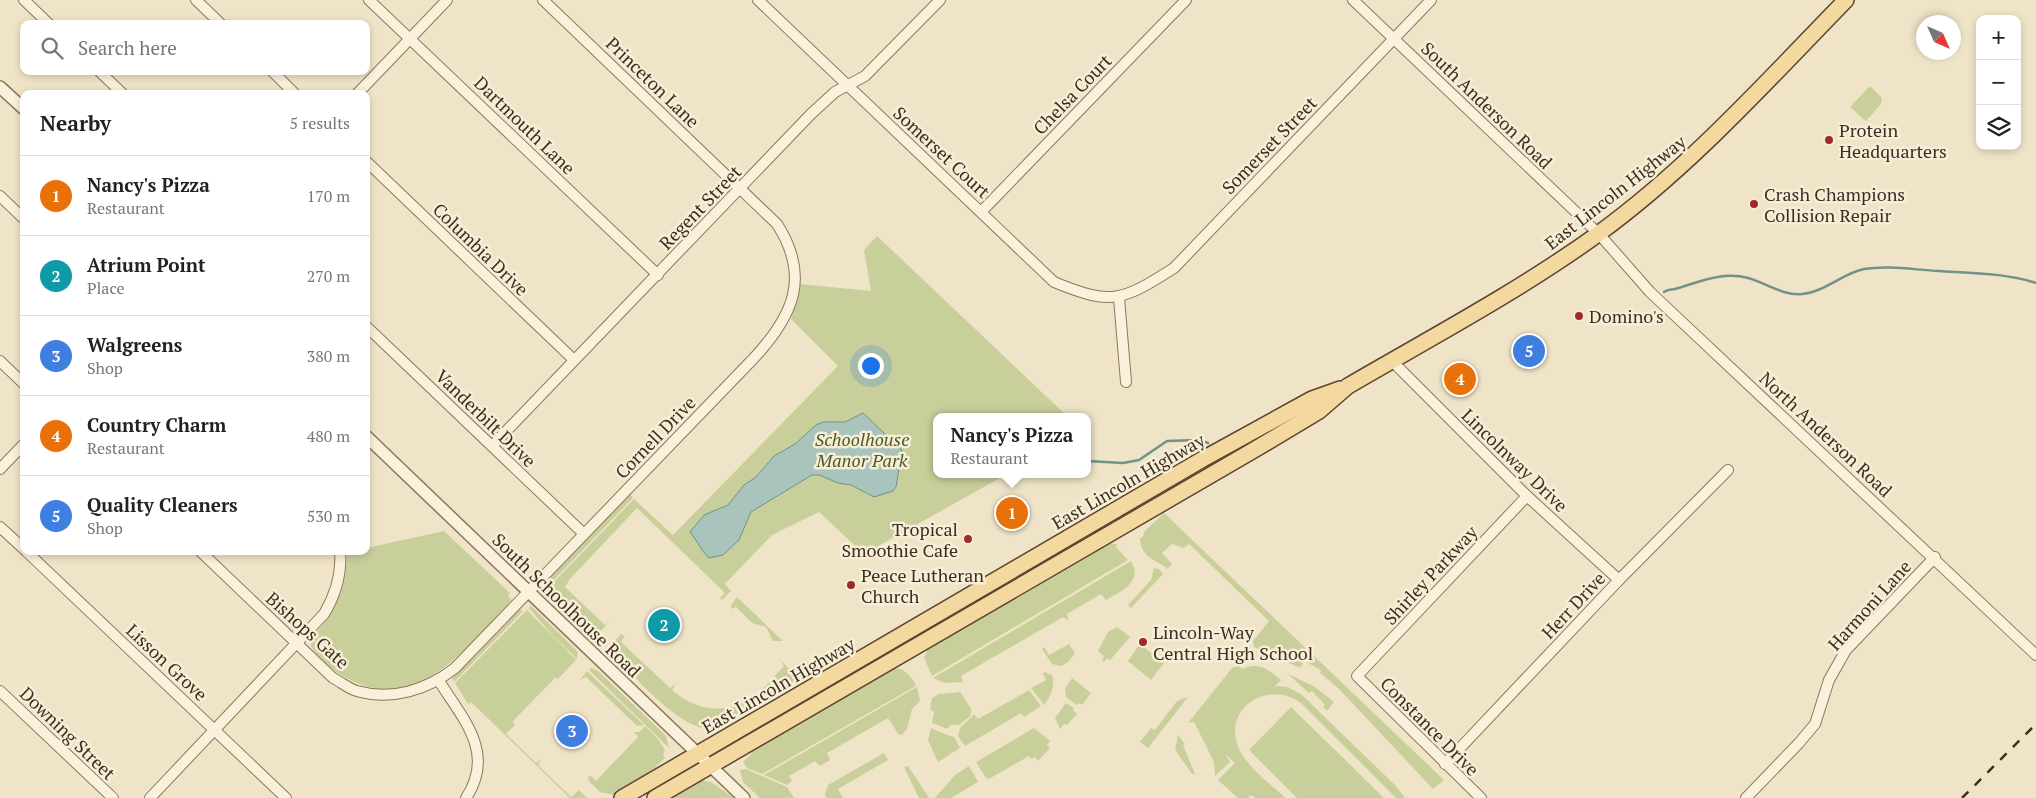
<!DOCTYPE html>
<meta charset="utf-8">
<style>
:root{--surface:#fff;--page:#f6f6f6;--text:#222;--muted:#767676;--line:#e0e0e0;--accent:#9e2a2b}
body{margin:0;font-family:"PT Serif",serif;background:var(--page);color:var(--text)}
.controls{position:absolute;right:15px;top:15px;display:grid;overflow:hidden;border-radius:10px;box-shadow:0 2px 8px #0003}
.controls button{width:45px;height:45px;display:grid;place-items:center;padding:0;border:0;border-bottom:1px solid var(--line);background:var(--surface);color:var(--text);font:25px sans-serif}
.compass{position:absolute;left:1916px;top:15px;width:45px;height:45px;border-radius:50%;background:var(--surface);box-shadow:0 2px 8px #0003;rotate:135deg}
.you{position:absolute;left:870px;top:365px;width:18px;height:18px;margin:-12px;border:4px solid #fff;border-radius:50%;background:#1a73e8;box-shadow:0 0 0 8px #1a73e833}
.badge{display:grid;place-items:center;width:32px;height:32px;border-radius:50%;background:var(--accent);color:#fff;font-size:16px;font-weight:700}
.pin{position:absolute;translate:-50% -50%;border:2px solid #fff;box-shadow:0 1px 5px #0006}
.popup{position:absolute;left:933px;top:413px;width:158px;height:65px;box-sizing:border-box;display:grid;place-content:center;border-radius:10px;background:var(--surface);filter:drop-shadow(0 1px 4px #0005);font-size:16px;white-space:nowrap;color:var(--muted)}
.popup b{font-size:19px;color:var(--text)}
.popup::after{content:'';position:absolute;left:50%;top:100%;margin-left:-10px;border:10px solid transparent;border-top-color:var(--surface)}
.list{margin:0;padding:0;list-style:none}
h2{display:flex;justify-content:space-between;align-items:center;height:65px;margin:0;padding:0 20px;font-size:21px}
h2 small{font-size:16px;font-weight:400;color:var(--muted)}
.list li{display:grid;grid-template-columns:32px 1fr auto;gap:15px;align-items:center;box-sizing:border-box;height:80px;padding:0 20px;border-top:1px solid var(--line)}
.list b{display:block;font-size:19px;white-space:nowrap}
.list p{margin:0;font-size:16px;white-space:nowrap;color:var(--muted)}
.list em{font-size:16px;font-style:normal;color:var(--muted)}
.icon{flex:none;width:28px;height:28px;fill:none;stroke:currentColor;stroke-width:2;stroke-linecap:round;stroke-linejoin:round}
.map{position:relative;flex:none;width:2036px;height:798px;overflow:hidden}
.search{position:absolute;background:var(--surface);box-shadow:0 2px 8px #0003;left:20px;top:20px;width:350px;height:55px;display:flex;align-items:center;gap:12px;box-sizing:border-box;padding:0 18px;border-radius:10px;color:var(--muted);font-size:19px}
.panel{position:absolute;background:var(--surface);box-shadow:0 2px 8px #0003;left:20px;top:90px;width:350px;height:465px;border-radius:10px}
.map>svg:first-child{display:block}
.green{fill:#c9cf9b}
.water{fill:#a9c4bc;stroke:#6f938a}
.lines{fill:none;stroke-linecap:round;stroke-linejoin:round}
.stream{stroke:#6f938a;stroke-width:2.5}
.minor-casing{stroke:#8d765c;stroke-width:12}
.tertiary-casing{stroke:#8d765c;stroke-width:14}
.primary-casing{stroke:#5b4430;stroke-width:18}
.minor{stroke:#faf1dc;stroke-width:10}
.tertiary{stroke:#faf1dc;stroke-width:11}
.primary{stroke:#f3d9a0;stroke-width:15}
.rail{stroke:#3d2e20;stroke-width:2.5;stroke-dasharray:9 9;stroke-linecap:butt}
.poi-dot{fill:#9e2a2b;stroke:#f7eed8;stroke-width:2}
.labels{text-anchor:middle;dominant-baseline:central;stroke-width:5;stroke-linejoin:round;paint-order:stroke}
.street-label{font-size:18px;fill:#3d2e20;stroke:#f7eed8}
.poi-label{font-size:18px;fill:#3d2e20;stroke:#f7eed8;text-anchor:start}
.park-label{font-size:18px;font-style:italic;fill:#4d5a26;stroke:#f7eed8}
</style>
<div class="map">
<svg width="2036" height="798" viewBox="0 0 2036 798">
<rect width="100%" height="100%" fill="#f0e4c8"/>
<g class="green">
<polygon points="1870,86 1882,98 1881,104 1866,121 1850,107"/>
<polygon points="877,236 1068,417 937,417 937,474 1007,474 864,554 819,512 772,535 725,584 731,591 722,600 720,598 725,593 637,508 570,579 565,587 605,625 610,621 597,635 591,635 570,614 569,605 551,585 634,499 673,535 838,366 791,319 798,299 800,284 871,291 864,250"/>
<polygon points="630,494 633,498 551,583 549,585 546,582"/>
<path d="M1164,513L1444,780L1433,789L1339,689L1320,673L1321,670L1304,661L1300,668L1254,647L1253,641L1269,621L1189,544L1184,548L1172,544L1162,553L1172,564L1168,569C1155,559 1141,558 1140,538H1142L1145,531Z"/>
<path d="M444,531L510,593L508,596L512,600C464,648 415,723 338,673C328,666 310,652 310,640C335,611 347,591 347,552L366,551V548Z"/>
<polygon points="1105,543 1117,544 1116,547 1128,560 932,676 924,658 929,646"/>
<path d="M1131,561C1143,582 1122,591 1106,600L1101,594L1067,614L1069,621L1063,617L961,676L963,682L945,683L933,678Z"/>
<polygon points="1154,568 1159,569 1163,574 1131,608 1128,605 1151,580"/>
<polygon points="995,587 997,589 952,619 859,673 858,671 906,638"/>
<polygon points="737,597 783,641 773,641 766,627 752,623 736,607 731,609 731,605"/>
<polygon points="531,606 578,652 577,659 552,635 529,608"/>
<polygon points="520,609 523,611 454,682 452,678"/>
<polygon points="527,610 576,660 558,679 555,678 513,721 515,725 506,734 536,763 542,758 538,765 571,797 579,790 587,798 570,798 471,702 468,704 455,683"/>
<polygon points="1117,627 1130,637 1110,660 1107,658 1104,662 1102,660 1104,656 1098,651 1108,632"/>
<path d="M621,634L625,636L621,642L670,688L676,684L672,690C694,709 719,714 745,702L743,695L748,701L761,691L784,666L780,659L800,681L720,727C690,743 631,672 610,652L611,645Z"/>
<polygon points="1069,644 1075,653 1068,662 1061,666 1052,664 1042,649 1044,647 1049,655"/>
<polygon points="1140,644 1164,663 1151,680 1128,661"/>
<path d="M1238,666L1243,669C1256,661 1271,670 1281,680L1275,686L1287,687L1301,694L1396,786L1405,798H1396L1302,704C1270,679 1223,706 1238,746C1245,766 1270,783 1285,798H1255L1251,795L1248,798H1238L1218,780L1235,763L1225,754L1230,762L1215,776L1214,762L1194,722L1188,723L1232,668Z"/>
<polygon points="591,668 598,671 659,729 666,736 669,748 589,670"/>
<path d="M892,668C905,668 909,674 916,685L914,687L762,774L747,768L743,762L762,743Z"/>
<polygon points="587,671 644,725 637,726 586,677 580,680"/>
<path d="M1044,672L1052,675C1056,684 1050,698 1044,705L1031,688L1046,680L1043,674Z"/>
<polygon points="1288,674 1315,687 1334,702 1327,711 1323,707 1325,705 1312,691 1309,693"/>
<polygon points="1072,678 1091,693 1082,705 1079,703 1077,705 1066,697 1065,689"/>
<polygon points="917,687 920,701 912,709 907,729 902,735 898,734 888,718 827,753 830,760 820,766 815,761 789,776 792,781 787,785 764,775"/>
<polygon points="1029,690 1041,706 1024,717 1021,713 965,746 958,736 960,728 974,714 978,719"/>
<polygon points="960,692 972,710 970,716 959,725 951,725 947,729 932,723 934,712 930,709 932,698 939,694"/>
<polygon points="1188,697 1148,748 1140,742 1151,728 1155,730 1177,701"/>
<polygon points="1066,703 1074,708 1073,710 1077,714 1067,725 1064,724 1060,729 1055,718"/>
<polygon points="1291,707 1384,798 1297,798 1249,750"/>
<polygon points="645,726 658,739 665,750 663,754 665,758 648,774 614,795 600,792 589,781 588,777 591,776 596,781 638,737 634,732 639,732"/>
<polygon points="931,728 955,738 960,748 938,762 928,740"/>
<polygon points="1034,728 1050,741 1047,745 1050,748 1038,761 1035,757 1031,759 1029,756 989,779 986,778 976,762"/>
<polygon points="1178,735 1185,744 1183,745 1195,774 1192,774 1175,750"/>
<polygon points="884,753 888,760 838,789 843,798 826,798 825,794 828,785"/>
<polygon points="908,766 929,798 919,798 904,767"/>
<polygon points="969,766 978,782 951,798 935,798 955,775"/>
<polygon points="746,769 787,787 794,798 760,798 743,782 740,770"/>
<polygon points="701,780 711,782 734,798 666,798"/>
</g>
<path class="water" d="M863,413L902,450L896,487L893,491L874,497L851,485L838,483L819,475H812L751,512L739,540L723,555L709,558C701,551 697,540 690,532L704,515L728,505L744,485L756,477L774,456L795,444L816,425L823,422H845Z"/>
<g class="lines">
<g class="stream">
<path d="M1664,292C1668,289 1670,290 1675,289C1699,282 1723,271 1748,278C1766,283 1783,296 1802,294C1825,292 1843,273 1864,269C1888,265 1915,270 1939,271C1971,273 2006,273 2036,283"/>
<polyline points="1087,461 1123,463 1139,460 1167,441 1199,440 1208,443"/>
</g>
<defs>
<g id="minor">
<polyline points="24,0 49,24"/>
<polyline points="196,0 221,24"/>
<polyline points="369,0 658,275"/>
<path d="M758,0L1054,282C1112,306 1122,301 1174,268L1431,0"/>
<polyline points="1353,0 1599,234 1650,292 2036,655"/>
<polyline points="99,71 123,94"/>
<polyline points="272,71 295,94"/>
<polyline points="357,94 447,0"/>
<polyline points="366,161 574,360"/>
<polyline points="0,196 24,219"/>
<polyline points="982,211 1186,0"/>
<polyline points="1119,298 1126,382"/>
<polyline points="366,326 584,534"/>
<polyline points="0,361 24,384"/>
<polyline points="1392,361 1527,496 1619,580"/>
<polyline points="492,446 811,114 835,92 865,76 940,0"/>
<polyline points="0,469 24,444"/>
<polyline points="0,527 24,549"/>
<polyline points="26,551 286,798"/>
<path d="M200,551L333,678C341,682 349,689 357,691C392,701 427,690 455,668L754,358C793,316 811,277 777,224L543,0"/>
<path d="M439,681C463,719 496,753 466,798"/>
<polyline points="0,691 113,798"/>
<polyline points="1445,764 1619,580 1728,470"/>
<path d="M150,798L324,614C336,594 342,574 340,551"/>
<polyline points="1481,798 1357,676 1527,496"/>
<polyline points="1746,798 1799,743 1815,724 1829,680 1846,650 1935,557"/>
</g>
<g id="tertiary">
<polyline points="0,87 24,109"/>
<polyline points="366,436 744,798"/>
</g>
<g id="primary">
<polyline points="622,798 1203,459 1312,399 1340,389"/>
<path d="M655,798L1259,447L1319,411L1348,386C1432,337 1519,291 1598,234C1690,167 1766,82 1846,0"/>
</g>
</defs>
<use href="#minor" class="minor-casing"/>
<use href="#tertiary" class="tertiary-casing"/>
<use href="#primary" class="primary-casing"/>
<use href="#minor" class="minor"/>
<use href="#tertiary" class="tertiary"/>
<use href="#primary" class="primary"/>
<polyline class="rail" points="1962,798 2036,724"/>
</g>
<g class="poi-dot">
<circle cx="1829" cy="140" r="5"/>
<circle cx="1754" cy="204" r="5"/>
<circle cx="1579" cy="316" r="5"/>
<circle cx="968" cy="539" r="5"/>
<circle cx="851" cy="585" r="5"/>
<circle cx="1143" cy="642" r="5"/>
</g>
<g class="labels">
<g class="street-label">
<text transform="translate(653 82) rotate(44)">Princeton Lane</text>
<text transform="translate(1072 94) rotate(-46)">Chelsa Court</text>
<text transform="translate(1487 105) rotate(44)">South Anderson Road</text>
<text transform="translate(525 125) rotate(44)">Dartmouth Lane</text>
<text transform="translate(1269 145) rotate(-46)">Somerset Street</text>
<text transform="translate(942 152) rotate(43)">Somerset Court</text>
<text transform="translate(1615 192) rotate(-38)">East Lincoln Highway</text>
<text transform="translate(700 207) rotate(-46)">Regent Street</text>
<text transform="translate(481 249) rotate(44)">Columbia Drive</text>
<text transform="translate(486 418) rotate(44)">Vanderbilt Drive</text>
<text transform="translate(1826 434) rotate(43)">North Anderson Road</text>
<text transform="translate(655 437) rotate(-46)">Cornell Drive</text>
<text transform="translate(1515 460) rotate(44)">Lincolnway Drive</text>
<text transform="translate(1128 481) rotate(-30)">East Lincoln Highway</text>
<text transform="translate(1430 575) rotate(-47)">Shirley Parkway</text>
<text transform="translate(567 605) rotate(44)">South Schoolhouse Road</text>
<text transform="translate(1573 605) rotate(-47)">Herr Drive</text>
<text transform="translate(1869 605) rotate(-48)">Harmoni Lane</text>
<text transform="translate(308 630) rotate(42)">Bishops Gate</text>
<text transform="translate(167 662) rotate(43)">Lisson Grove</text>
<text transform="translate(778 685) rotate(-30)">East Lincoln Highway</text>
<text transform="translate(1430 726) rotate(45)">Constance Drive</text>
<text transform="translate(68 733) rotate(44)">Downing Street</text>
</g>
<g class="poi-label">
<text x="1839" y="130">Protein<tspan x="1839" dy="21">Headquarters</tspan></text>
<text x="1764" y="194">Crash Champions<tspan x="1764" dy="21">Collision Repair</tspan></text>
<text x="1589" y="316">Domino's</text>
<text x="958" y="529" text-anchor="end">Tropical<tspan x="958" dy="21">Smoothie Cafe</tspan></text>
<text x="861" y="575">Peace Lutheran<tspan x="861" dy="21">Church</tspan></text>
<text x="1153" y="632">Lincoln-Way<tspan x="1153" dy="21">Central High School</tspan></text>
</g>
<g class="park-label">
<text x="862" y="439">Schoolhouse<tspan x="862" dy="21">Manor Park</tspan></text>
</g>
</g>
</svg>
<div class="controls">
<button>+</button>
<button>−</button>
<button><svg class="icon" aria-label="layers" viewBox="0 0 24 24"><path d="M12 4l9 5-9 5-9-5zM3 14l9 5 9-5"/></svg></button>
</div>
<svg class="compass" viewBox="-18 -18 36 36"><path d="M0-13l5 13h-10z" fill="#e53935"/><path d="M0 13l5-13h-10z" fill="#767676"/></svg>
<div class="you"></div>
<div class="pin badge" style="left:1012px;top:513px;background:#e8710a">1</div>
<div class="popup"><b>Nancy's Pizza</b>Restaurant</div>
<div class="pin badge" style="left:664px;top:625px;background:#0f9aa8">2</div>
<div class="pin badge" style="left:572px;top:731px;background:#3f7fe0">3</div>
<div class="pin badge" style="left:1460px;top:379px;background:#e8710a">4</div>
<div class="pin badge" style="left:1529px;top:351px;background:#3f7fe0">5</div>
<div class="search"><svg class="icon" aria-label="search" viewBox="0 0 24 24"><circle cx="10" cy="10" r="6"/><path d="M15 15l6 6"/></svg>Search here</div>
<section class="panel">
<h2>Nearby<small>5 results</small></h2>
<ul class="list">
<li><span class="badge" style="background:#e8710a">1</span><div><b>Nancy's Pizza</b><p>Restaurant</p></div><em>170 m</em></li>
<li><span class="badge" style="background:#0f9aa8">2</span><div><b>Atrium Point</b><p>Place</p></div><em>270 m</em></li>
<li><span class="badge" style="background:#3f7fe0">3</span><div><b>Walgreens</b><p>Shop</p></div><em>380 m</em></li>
<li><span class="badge" style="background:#e8710a">4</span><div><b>Country Charm</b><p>Restaurant</p></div><em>480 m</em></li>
<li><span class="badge" style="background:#3f7fe0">5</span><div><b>Quality Cleaners</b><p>Shop</p></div><em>530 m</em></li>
</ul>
</section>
</div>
